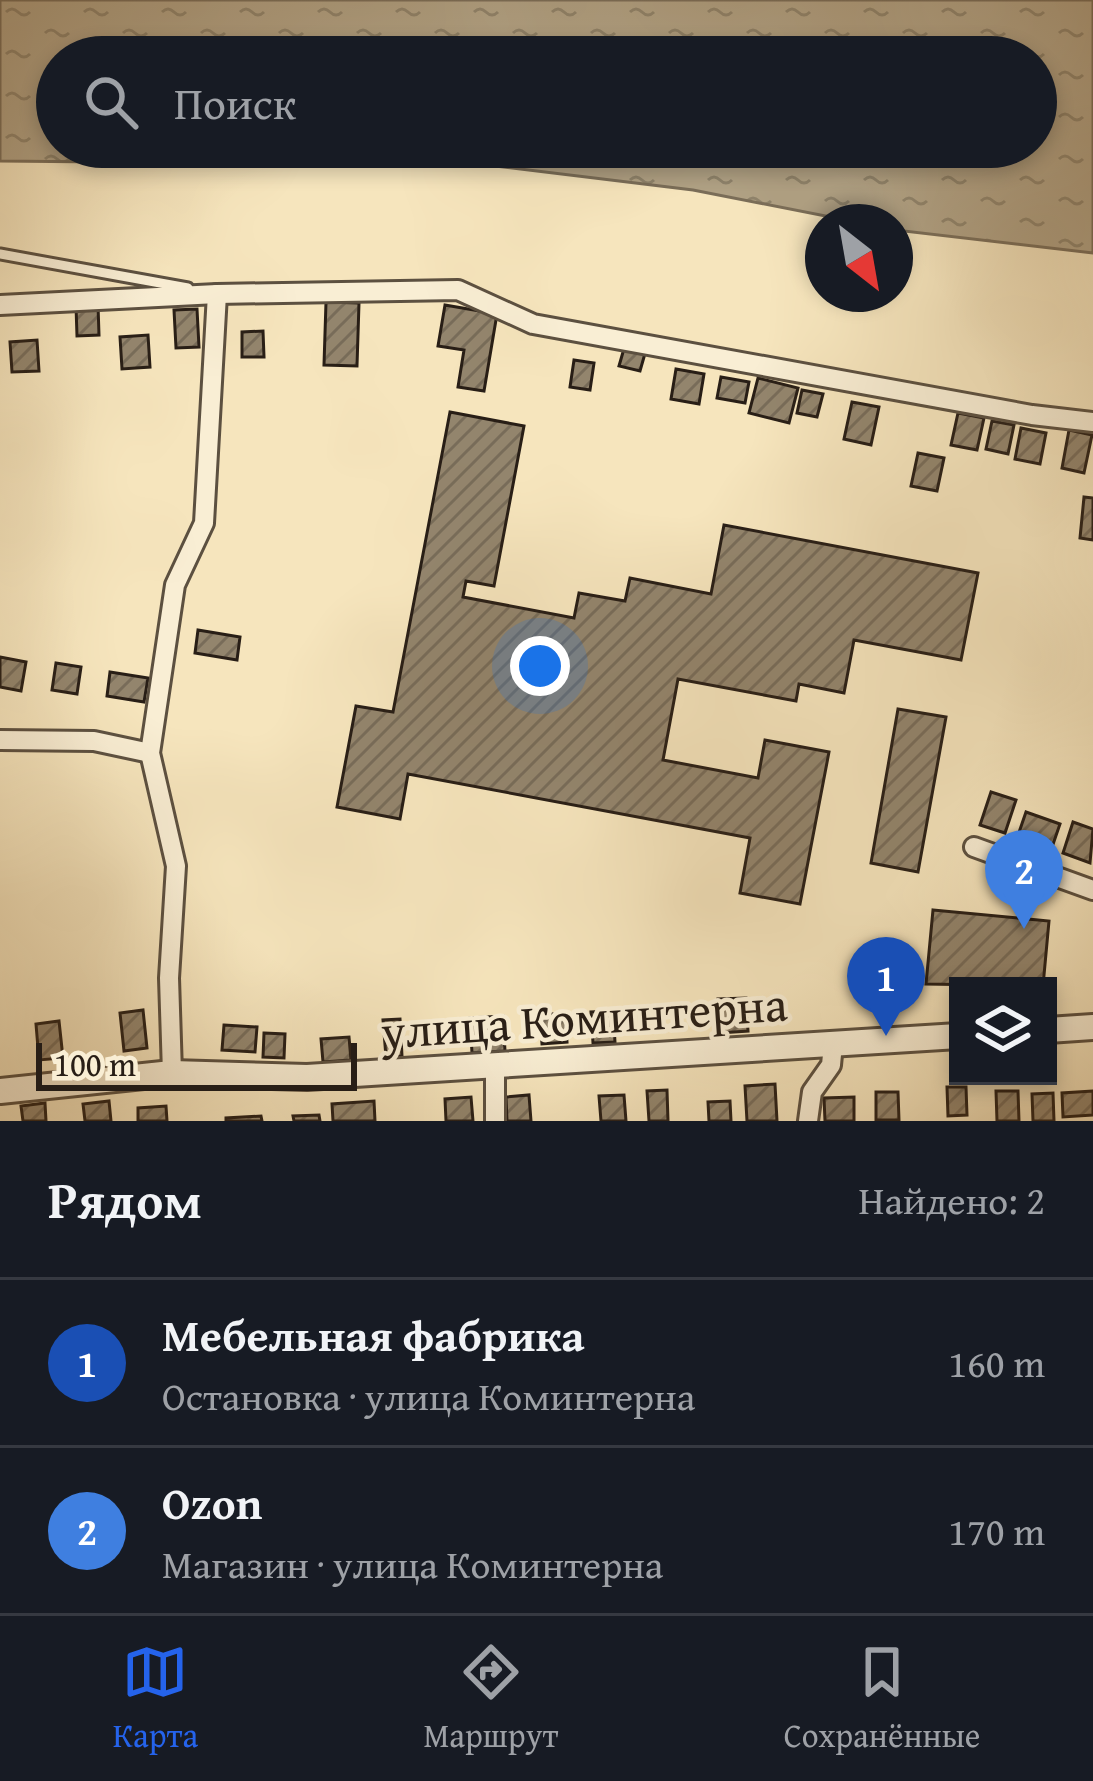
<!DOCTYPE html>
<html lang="ru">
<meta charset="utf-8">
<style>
:root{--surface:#171b24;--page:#20242c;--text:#f1f3f6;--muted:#9ea1a6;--line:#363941;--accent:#2563eb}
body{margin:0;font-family:"Gentium Book Plus",serif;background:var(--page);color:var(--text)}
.controls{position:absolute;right:36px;bottom:36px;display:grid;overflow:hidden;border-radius:0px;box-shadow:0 6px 18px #0003}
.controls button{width:108px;height:108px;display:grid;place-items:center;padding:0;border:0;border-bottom:3px solid var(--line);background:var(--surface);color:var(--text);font:60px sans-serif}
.compass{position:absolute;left:805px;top:204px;width:108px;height:108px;border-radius:50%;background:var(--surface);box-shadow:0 6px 18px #0003;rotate:149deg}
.scale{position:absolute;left:36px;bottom:30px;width:321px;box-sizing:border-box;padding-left:12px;border:6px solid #281e16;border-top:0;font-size:33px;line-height:42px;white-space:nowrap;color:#281e16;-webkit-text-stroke:9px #f9eed4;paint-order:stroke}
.you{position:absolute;left:540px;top:666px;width:42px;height:42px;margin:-30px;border:9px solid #fff;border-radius:50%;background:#1a73e8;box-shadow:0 0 0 18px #1a73e833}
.badge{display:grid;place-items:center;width:78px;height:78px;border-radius:50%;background:var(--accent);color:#fff;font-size:39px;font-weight:700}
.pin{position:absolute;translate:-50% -99px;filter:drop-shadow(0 3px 6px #0008)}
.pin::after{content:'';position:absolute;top:63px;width:42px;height:36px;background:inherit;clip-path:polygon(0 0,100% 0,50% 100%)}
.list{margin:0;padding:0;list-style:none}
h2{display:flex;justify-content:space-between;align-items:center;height:156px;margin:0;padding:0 48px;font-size:51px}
h2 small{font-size:39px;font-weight:400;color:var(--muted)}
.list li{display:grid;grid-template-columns:78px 1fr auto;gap:36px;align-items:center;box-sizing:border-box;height:168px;padding:0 48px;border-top:3px solid var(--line)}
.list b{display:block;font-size:45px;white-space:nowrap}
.list p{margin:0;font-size:39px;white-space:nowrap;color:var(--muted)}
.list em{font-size:39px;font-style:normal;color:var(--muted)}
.icon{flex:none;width:66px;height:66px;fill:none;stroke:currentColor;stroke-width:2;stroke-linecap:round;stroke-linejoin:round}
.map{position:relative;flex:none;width:1093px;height:1121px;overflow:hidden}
.search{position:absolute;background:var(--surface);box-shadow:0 6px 18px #0003;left:36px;right:36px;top:36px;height:132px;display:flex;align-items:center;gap:30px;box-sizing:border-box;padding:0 42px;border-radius:66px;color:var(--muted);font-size:45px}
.sheet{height:492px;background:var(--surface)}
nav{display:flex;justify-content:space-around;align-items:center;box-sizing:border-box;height:168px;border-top:3px solid var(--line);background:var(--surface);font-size:33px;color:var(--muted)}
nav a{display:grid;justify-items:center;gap:6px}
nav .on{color:var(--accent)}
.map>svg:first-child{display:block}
.water{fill:url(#water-ripples);stroke:#7a6d58;stroke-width:3;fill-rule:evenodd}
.building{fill:url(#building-hatch);stroke:#281e16;stroke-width:3}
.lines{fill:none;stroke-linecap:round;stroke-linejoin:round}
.service-casing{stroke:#5c5040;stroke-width:15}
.minor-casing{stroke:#5c5040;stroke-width:24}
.tertiary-casing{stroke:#5c5040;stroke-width:30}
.service{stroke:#f9eed4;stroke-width:9}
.minor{stroke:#f9eed4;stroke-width:18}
.tertiary{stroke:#f9eed4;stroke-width:24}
.labels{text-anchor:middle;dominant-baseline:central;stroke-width:9;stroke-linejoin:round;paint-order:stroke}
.street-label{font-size:48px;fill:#281e16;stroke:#f9eed4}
</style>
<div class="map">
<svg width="1093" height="1121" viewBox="0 0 1093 1121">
<defs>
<pattern id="water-ripples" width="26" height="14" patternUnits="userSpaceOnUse" patternTransform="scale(3)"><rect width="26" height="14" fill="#b0a184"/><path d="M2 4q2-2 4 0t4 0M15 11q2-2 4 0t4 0" fill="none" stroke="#8f836b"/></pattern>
<pattern id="building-hatch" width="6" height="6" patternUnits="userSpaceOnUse" patternTransform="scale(3)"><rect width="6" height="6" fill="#93856d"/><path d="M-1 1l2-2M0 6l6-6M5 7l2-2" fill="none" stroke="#786c59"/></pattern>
</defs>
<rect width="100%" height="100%" fill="#f6e5bd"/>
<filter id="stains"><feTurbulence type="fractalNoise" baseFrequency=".00167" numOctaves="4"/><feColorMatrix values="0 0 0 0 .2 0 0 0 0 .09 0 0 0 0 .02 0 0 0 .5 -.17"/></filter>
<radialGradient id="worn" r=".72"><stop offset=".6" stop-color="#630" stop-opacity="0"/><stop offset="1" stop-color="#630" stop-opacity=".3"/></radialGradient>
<path class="water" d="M0,0H1093V253L895,230V222H856L693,190L495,166L0,161ZM57,57H1036V147H57Z"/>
<g class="building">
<polygon points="326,302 359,303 357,366 324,365"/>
<polygon points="98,305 99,335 77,336 76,306"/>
<polygon points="445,305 497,314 484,391 458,387 464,350 438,346"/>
<polygon points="197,309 199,347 176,348 174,310"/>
<polygon points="263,331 264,357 242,357 242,332"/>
<polygon points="148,335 150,367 122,369 120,337"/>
<polygon points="37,340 39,371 12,372 10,342"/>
<polygon points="625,345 646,350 640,371 619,366"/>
<polygon points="574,360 594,363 590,390 570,387"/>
<polygon points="676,369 704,374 699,404 671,399"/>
<polygon points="721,377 749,382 745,403 717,398"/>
<polygon points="758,378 798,388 789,423 749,413"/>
<polygon points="802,390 823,394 817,417 797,413"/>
<polygon points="852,402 879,407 871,445 844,439"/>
<polygon points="450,412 524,426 494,586 466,581 463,597 574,618 579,593 625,601 630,578 711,594 724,525 978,573 961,660 854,640 844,693 799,684 796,701 678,679 663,760 758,778 765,740 829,752 800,904 740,893 750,838 408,774 400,819 337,807 356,706 393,712"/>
<polygon points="958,413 984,418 977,450 951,445"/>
<polygon points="992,421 1014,425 1008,454 986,449"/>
<polygon points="1021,428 1046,433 1040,464 1015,459"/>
<polygon points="1069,430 1092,435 1084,473 1062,468"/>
<polygon points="918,453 944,458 937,491 911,486"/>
<polygon points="1084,497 1093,498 1093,540 1080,538"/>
<polygon points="198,630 240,637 237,660 195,653"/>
<polygon points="0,657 26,662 21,691 0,687"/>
<polygon points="56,663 81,667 77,694 52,690"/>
<polygon points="110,672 148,678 144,702 107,696"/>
<polygon points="898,709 946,717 918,872 871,863"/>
<polygon points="991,792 1016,800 1005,833 980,825"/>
<polygon points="1026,812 1060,824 1050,853 1016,841"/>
<polygon points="1073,822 1093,829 1090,863 1063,853"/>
<polygon points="933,910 1049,921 1043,986 926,984"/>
<polygon points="746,998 748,1031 720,1033 718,999"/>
<polygon points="143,1010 147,1048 124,1051 120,1013"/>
<polygon points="613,1011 615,1042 593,1043 591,1012"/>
<polygon points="565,1013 567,1042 542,1044 540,1015"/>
<polygon points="503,1016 505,1051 472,1053 470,1018"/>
<polygon points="400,1019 402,1056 386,1057 383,1020"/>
<polygon points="59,1021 63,1058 39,1060 36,1024"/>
<polygon points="224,1025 257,1027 255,1052 222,1050"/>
<polygon points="264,1033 285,1034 284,1058 263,1057"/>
<polygon points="349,1037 351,1060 323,1062 321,1039"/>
<polygon points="775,1084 777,1121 747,1121 745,1086"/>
<polygon points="947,1087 966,1087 967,1115 948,1116"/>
<polygon points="667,1090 668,1121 649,1121 647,1091"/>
<polygon points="996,1091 1018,1091 1019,1121 997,1121"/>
<polygon points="1093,1091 1093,1115 1063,1117 1062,1093"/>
<polygon points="876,1092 898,1092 899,1120 876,1120"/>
<polygon points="1053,1093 1054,1121 1033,1121 1032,1094"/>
<polygon points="529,1095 531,1121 507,1121 506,1097"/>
<polygon points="624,1095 626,1121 601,1121 599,1096"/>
<polygon points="471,1097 473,1121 446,1121 445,1099"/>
<polygon points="854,1097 854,1121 825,1121 824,1098"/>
<polygon points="109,1101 111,1121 85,1121 83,1104"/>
<polygon points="374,1101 375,1121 333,1121 332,1104"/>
<polygon points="730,1101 731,1121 709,1121 708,1102"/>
<polygon points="45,1103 46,1121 23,1121 21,1106"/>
<polygon points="166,1106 167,1121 138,1121 138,1108"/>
<polygon points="319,1115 320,1121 294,1121 293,1116"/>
<polygon points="261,1116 262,1121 226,1121 226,1118"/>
</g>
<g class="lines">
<defs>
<polyline id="service" points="0,254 188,288"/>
<g id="minor">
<polyline points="0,305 217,294 458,290 533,324 1032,415 1093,422"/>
<polyline points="0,740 94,741 150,753"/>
<polyline points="974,847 1093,890"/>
<polyline points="172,1073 169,978 176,866 150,753 175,585 204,523 217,294"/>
<polyline points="495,1121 495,1065"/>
<polyline points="808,1121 812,1092 831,1065 833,1044"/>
</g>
<g id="tertiary">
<polyline points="1048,1030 1093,1027"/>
<polyline points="0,1091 172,1073 307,1077 958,1036"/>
</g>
</defs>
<use href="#service" class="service-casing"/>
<use href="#minor" class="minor-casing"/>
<use href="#tertiary" class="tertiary-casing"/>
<use href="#service" class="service"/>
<use href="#minor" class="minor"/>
<use href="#tertiary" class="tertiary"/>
</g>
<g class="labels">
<g class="street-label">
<text transform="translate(584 1017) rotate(-4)">улица Коминтерна</text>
</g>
</g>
<rect width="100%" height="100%" filter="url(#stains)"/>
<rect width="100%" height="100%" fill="url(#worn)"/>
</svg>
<div class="controls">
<button><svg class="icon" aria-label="layers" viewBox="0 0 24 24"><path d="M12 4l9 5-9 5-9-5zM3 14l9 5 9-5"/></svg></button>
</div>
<svg class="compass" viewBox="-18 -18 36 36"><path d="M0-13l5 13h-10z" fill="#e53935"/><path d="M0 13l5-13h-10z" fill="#9ea1a6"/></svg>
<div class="scale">100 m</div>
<div class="you"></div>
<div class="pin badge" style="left:886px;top:1036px;background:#1a4fb4">1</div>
<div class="pin badge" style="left:1024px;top:929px;background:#3f7fe0">2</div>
<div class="search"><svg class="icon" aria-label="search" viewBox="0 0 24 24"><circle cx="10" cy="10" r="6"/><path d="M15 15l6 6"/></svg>Поиск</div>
</div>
<section class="sheet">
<h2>Рядом<small>Найдено: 2</small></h2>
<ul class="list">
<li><span class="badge" style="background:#1a4fb4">1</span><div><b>Мебельная фабрика</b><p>Остановка · улица Коминтерна</p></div><em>160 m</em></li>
<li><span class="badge" style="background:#3f7fe0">2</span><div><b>Ozon</b><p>Магазин · улица Коминтерна</p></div><em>170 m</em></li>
</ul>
</section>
<nav>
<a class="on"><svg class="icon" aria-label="map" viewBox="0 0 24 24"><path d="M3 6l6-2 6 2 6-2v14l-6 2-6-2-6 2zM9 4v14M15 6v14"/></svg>Карта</a>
<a><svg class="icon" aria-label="directions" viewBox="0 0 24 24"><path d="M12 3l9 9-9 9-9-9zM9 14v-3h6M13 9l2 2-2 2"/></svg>Маршрут</a>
<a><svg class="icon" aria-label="saved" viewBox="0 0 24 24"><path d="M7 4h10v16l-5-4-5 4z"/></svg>Сохранённые</a>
</nav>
